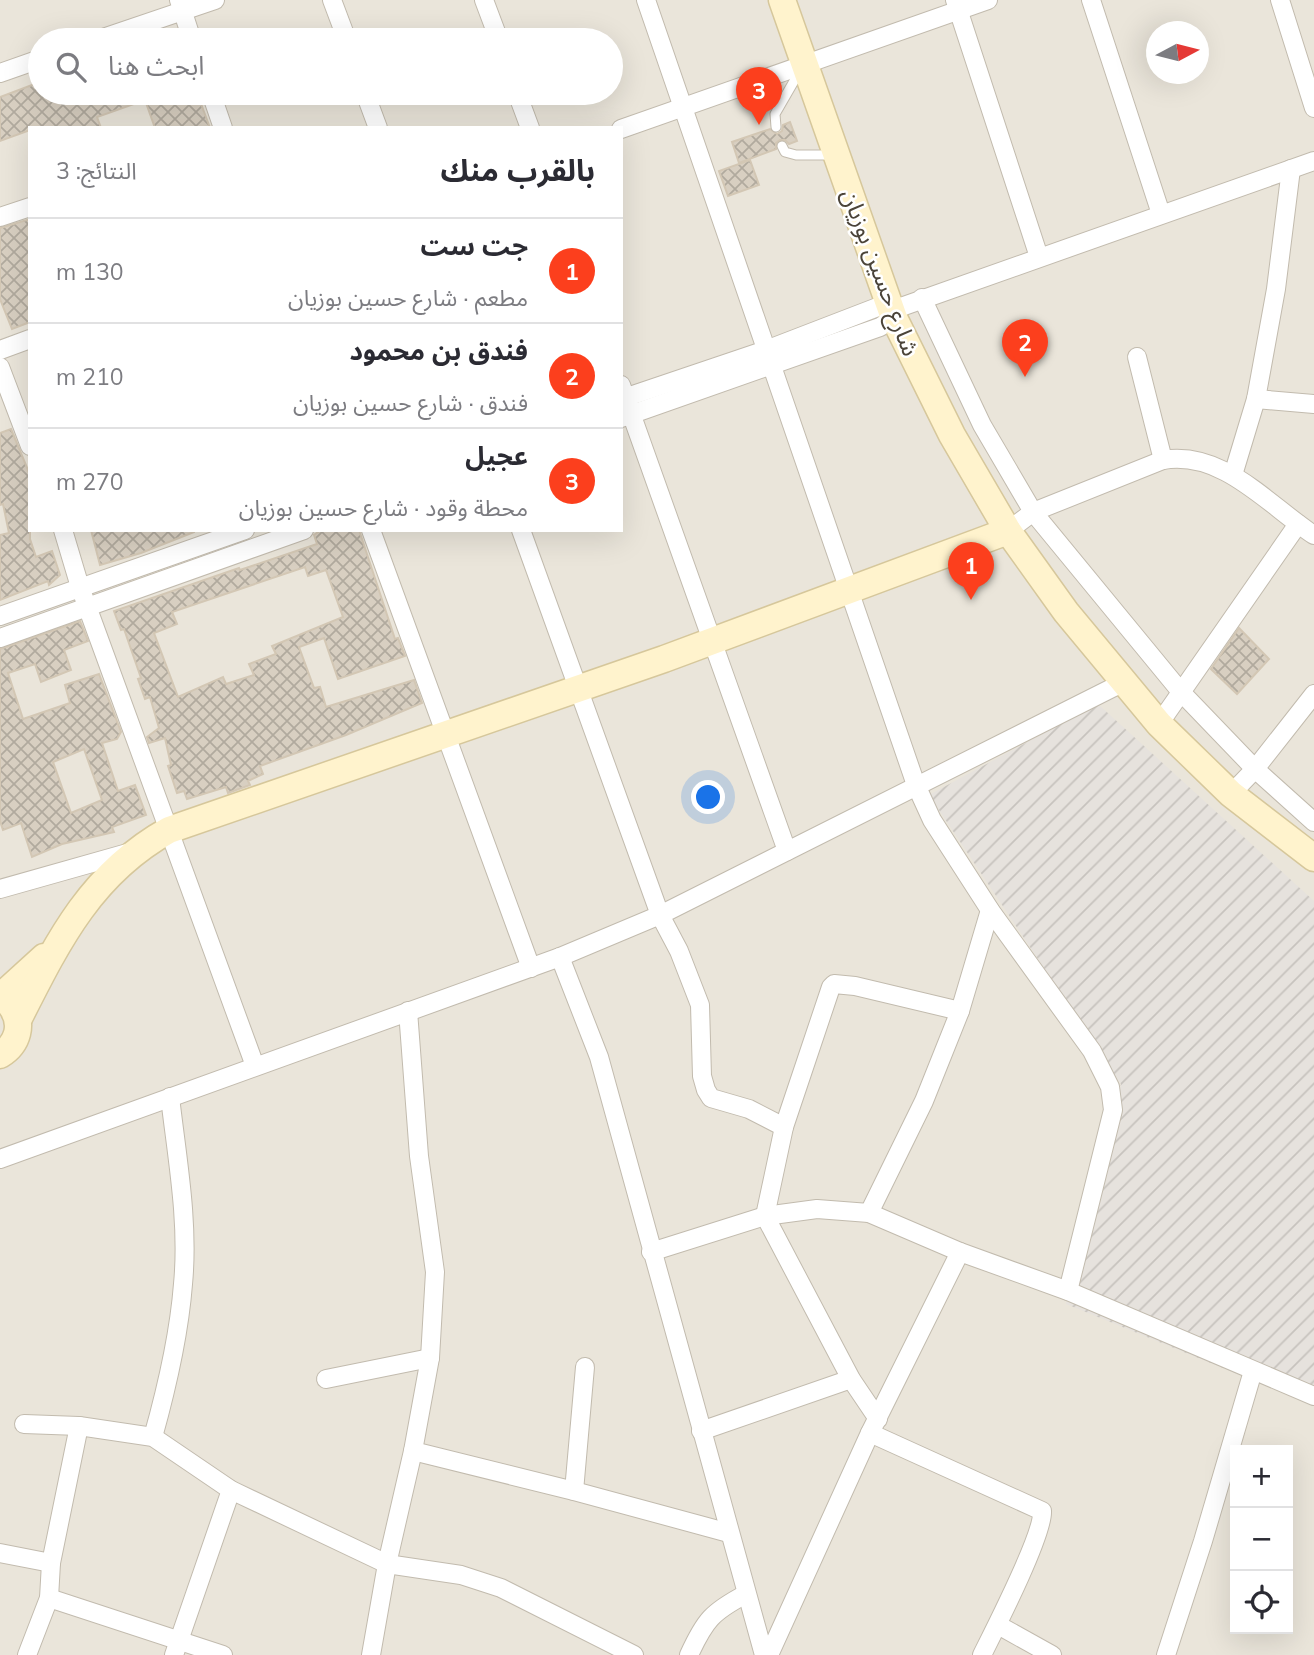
<!DOCTYPE html>
<html lang="ar">
<meta charset="utf-8">
<style>
:root{--surface:#fff;--page:#f2f2f3;--text:#2b2b33;--muted:#7c7c81;--line:#e1e1e2;--accent:#fc3f1d}
body{margin:0;font-family:Mulish,"Noto Sans Arabic",sans-serif;background:var(--page);color:var(--text);direction:rtl}
.controls{position:absolute;right:21px;bottom:21px;display:grid;overflow:hidden;border-radius:0px;box-shadow:0 7px 28px #0002}
.controls button{width:63px;height:63px;display:grid;place-items:center;padding:0;border:0;border-bottom:2px solid var(--line);background:var(--surface);color:var(--text);font:35px sans-serif}
.compass{position:absolute;left:1146px;top:21px;width:63px;height:63px;border-radius:50%;background:var(--surface);box-shadow:0 7px 28px #0002;rotate:83deg}
.you{position:absolute;left:709px;top:798px;width:24px;height:24px;margin:-18px;border:5px solid #fff;border-radius:50%;background:#1a73e8;box-shadow:0 0 0 10px #1a73e833}
.badge{display:grid;place-items:center;width:46px;height:46px;border-radius:50%;background:var(--accent);color:#fff;font-size:23px;font-weight:700}
.pin{position:absolute;translate:-50% -58px;filter:drop-shadow(0 2px 4px #0008)}
.pin::after{content:'';position:absolute;top:37px;width:24px;height:21px;background:inherit;clip-path:polygon(0 0,100% 0,50% 100%)}
.list{margin:0;padding:0;list-style:none}
h2{display:flex;justify-content:space-between;align-items:center;height:91px;margin:0;padding:0 28px;font-size:30px}
h2 small{font-size:23px;font-weight:400;color:var(--muted)}
.list li{display:grid;grid-template-columns:46px 1fr auto;gap:21px;align-items:center;box-sizing:border-box;height:105px;padding:0 28px;border-top:2px solid var(--line)}
.list b{display:block;font-size:26px;white-space:nowrap}
.list p{margin:0;font-size:23px;white-space:nowrap;color:var(--muted)}
.list em{font-size:23px;font-style:normal;color:var(--muted)}
.icon{flex:none;width:38px;height:38px;fill:none;stroke:currentColor;stroke-width:2;stroke-linecap:round;stroke-linejoin:round}
.map{position:relative;flex:none;width:1314px;height:1655px;overflow:hidden;direction:ltr}
.search{position:absolute;background:var(--surface);box-shadow:0 7px 28px #0002;left:28px;top:28px;width:595px;height:77px;display:flex;align-items:center;gap:18px;box-sizing:border-box;padding:0 24px;border-radius:38px;color:var(--muted);font-size:26px}
.panel{position:absolute;background:var(--surface);box-shadow:0 7px 28px #0002;left:28px;top:126px;width:595px;height:406px;border-radius:0px;direction:rtl}
.map>svg:first-child{display:block}
.residential{fill:#eae5da;fill-rule:evenodd}
.industrial{fill:url(#industrial-furrows)}
.building{fill:url(#building-cross-hatch);stroke:#d3c7b4;stroke-width:2;fill-rule:evenodd}
.lines{fill:none;stroke-linecap:round;stroke-linejoin:round}
.service-casing{stroke:#c2bbae;stroke-width:11}
.minor-casing{stroke:#c2bbae;stroke-width:20}
.secondary-casing{stroke:#d6c79b;stroke-width:29}
.service{stroke:#fff;stroke-width:9}
.minor{stroke:#fff;stroke-width:18}
.secondary{stroke:#fff3cd;stroke-width:26}
.labels{text-anchor:middle;dominant-baseline:central;stroke-width:5;stroke-linejoin:round;paint-order:stroke}
.street-label{font-size:24px;fill:#4b4439;stroke:#fff}
</style>
<div class="map">
<svg width="1314" height="1655" viewBox="0 0 1314 1655">
<defs>
<pattern id="industrial-furrows" width="10" height="10" patternUnits="userSpaceOnUse" patternTransform="scale(1.75)"><rect width="10" height="10" fill="#e6e2dd"/><path d="M-1 1l2-2M0 10L10 0M9 11l2-2" fill="none" stroke="#c7c3be"/></pattern>
<pattern id="building-cross-hatch" width="8" height="8" patternUnits="userSpaceOnUse" patternTransform="scale(1.75)"><rect width="8" height="8" fill="#d8cfc1"/><path d="M0 0l8 8M0 8l8-8" fill="none" stroke="#b1aa9e"/></pattern>
</defs>
<rect width="100%" height="100%" fill="#f6f3ec"/>
<path class="residential" d="M0,0H1314V1655H0ZM1156,32H1198V74H1156ZM40,40H611V93H40ZM30,128H621V530H30ZM1235,1450H1288V1629H1235Z"/>
<polygon class="industrial" points="1098,704 1314,901 1314,1405 1066,1304 1121,1084 929,795"/>
<g class="building">
<polygon points="40,82 40,93 197,93 210,128 155,128 145,100 97,117 101,128 30,128 30,130 0,141 0,97"/>
<polygon points="790,122 797,141 789,144 785,140 780,140 776,143 776,149 739,163 732,142 770,129 777,134 782,131 783,125"/>
<polygon points="750,160 759,185 728,196 719,171"/>
<polygon points="30,219 30,322 12,329 0,299 0,228"/>
<polygon points="11,429 30,475 30,539 36,557 52,551 60,575 49,585 48,581 0,600 0,535 9,533 3,504 0,505 0,433"/>
<polygon points="91,530 194,530 194,532 141,553 100,565"/>
<path d="M321,530H359L395,639L398,638L405,656L338,679L324,638L299,647L314,688L320,687L326,707L414,680L422,703L346,735L260,766L263,774L248,781L250,785L228,793L226,787L187,799L184,791L177,793L168,766L171,765L165,738L149,743L147,737L159,728L150,697L145,699L138,679L141,678L124,629L121,630L114,611L239,568L240,570L317,544L314,535ZM305,567L308,576L326,570L343,617L272,646L276,654L249,664L254,675L226,684L223,677L178,697L154,633L177,624L172,612Z"/>
<path d="M80,621L88,641L64,650L71,670L41,682L35,664L8,673L23,719L70,703L65,685L99,674L121,732L117,739L102,743L118,791L135,785L146,815L112,827L114,832L62,844L32,857L21,823L3,830L0,821V649ZM84,749L102,800L71,813L53,762Z"/>
<polygon points="1239,628 1269,659 1237,694 1211,669"/>
</g>
<g class="lines">
<defs>
<g id="service">
<polyline points="776,127 775,114 801,69"/>
<polyline points="782,146 785,152 796,155 833,155"/>
</g>
<g id="minor">
<polyline points="179,0 192,40"/>
<polyline points="332,0 347,40"/>
<polyline points="484,0 499,40"/>
<polyline points="646,0 916,785 932,820 990,910 1092,1051 1110,1087 1113,1110 1068,1291"/>
<polyline points="955,0 1039,257"/>
<polyline points="1091,0 1161,214"/>
<polyline points="1280,0 1314,108"/>
<polyline points="97,40 215,0"/>
<polyline points="0,73 40,59"/>
<polyline points="211,93 223,128"/>
<polyline points="365,93 378,128"/>
<polyline points="517,93 530,128"/>
<polyline points="621,129 988,0"/>
<polyline points="0,217 30,207"/>
<polyline points="922,298 982,425 1033,512 1181,692 1255,769 1314,822"/>
<polyline points="0,350 30,339"/>
<polyline points="1137,357 1163,460"/>
<polyline points="0,367 30,446"/>
<polyline points="621,385 787,851"/>
<polyline points="621,399 766,350 888,303 901,307 1314,161"/>
<polyline points="1256,399 1314,404"/>
<polyline points="621,418 880,327 894,318 899,310"/>
<polyline points="1233,475 1256,399 1276,289 1291,169"/>
<polyline points="63,530 80,587 255,1066"/>
<polyline points="371,530 531,968"/>
<polyline points="521,530 660,915 679,951 700,1005 702,1076 706,1090 711,1098 749,1109 784,1127"/>
<path d="M1008,531L1033,512L1163,460C1223,450 1268,505 1314,535"/>
<polyline points="0,616 245,530"/>
<polyline points="0,638 304,530"/>
<polyline points="1159,724 1298,524"/>
<polyline points="1231,794 1255,769 1314,694"/>
<polyline points="0,889 131,852"/>
<polyline points="560,957 599,1057 764,1655"/>
<polyline points="0,1159 560,957 660,915 1124,682"/>
<polyline points="869,1213 924,1101 960,1011 990,910"/>
<polyline points="651,1252 765,1216 817,1209 869,1213 960,1252 1068,1291 1314,1396"/>
<polyline points="326,1379 430,1358"/>
<polyline points="878,1419 851,1379 765,1216 784,1127 831,987 834,984 855,986 960,1011"/>
<polyline points="24,1424 79,1426"/>
<polyline points="701,1431 851,1379"/>
<path d="M870,1433L1042,1511C1044,1533 994,1631 982,1655"/>
<path d="M153,1437C167,1387 179,1336 183,1284C189,1222 177,1158 170,1097"/>
<polyline points="413,1451 574,1491 729,1533"/>
<polyline points="574,1491 585,1367"/>
<polyline points="0,1553 51,1563"/>
<polyline points="49,1598 223,1655"/>
<polyline points="998,1625 1052,1655"/>
<polyline points="27,1655 49,1598 51,1563 79,1426 153,1437 231,1490 387,1564 461,1575 501,1588 634,1655"/>
<polyline points="174,1655 231,1490"/>
<polyline points="371,1655 387,1564 413,1451 430,1358 435,1272 419,1156 408,1011"/>
<path d="M689,1655C705,1620 712,1612 746,1594"/>
<polyline points="769,1655 870,1433 960,1252"/>
<polyline points="1166,1655 1203,1541 1253,1371"/>
</g>
<g id="secondary">
<polyline points="782,0 894,318 952,435 1008,531 1066,612 1159,724 1231,794 1314,858"/>
<polyline points="0,997 44,957"/>
<path d="M18,1020C57,943 90,874 169,830L664,659L1008,531"/>
<path d="M0,1055C18,1044 24,1024 11,1006"/>
</g>
</defs>
<use href="#service" class="service-casing"/>
<use href="#minor" class="minor-casing"/>
<use href="#secondary" class="secondary-casing"/>
<use href="#service" class="service"/>
<use href="#minor" class="minor"/>
<use href="#secondary" class="secondary"/>
</g>
<g class="labels">
<g class="street-label">
<text transform="translate(881 272) rotate(69)">شارع حسين بوزيان</text>
</g>
</g>
</svg>
<div class="controls">
<button>+</button>
<button>−</button>
<button><svg class="icon" aria-label="locate" viewBox="0 0 24 24"><circle cx="12" cy="12" r="6"/><path d="M12 2v4M12 18v4M2 12h4M18 12h4"/></svg></button>
</div>
<svg class="compass" viewBox="-18 -18 36 36"><path d="M0-13l5 13h-10z" fill="#e53935"/><path d="M0 13l5-13h-10z" fill="#7c7c81"/></svg>
<div class="you"></div>
<div class="pin badge" style="left:971px;top:600px">1</div>
<div class="pin badge" style="left:1025px;top:377px">2</div>
<div class="pin badge" style="left:759px;top:125px">3</div>
<div class="search"><svg class="icon" aria-label="search" viewBox="0 0 24 24"><circle cx="10" cy="10" r="6"/><path d="M15 15l6 6"/></svg>ابحث هنا</div>
<section class="panel">
<h2>بالقرب منك<small>النتائج: 3</small></h2>
<ul class="list">
<li><span class="badge">1</span><div><b>جت ست</b><p>مطعم · شارع حسين بوزيان</p></div><em>130 m</em></li>
<li><span class="badge">2</span><div><b>فندق بن محمود</b><p>فندق · شارع حسين بوزيان</p></div><em>210 m</em></li>
<li><span class="badge">3</span><div><b>عجيل</b><p>محطة وقود · شارع حسين بوزيان</p></div><em>270 m</em></li>
</ul>
</section>
</div>
